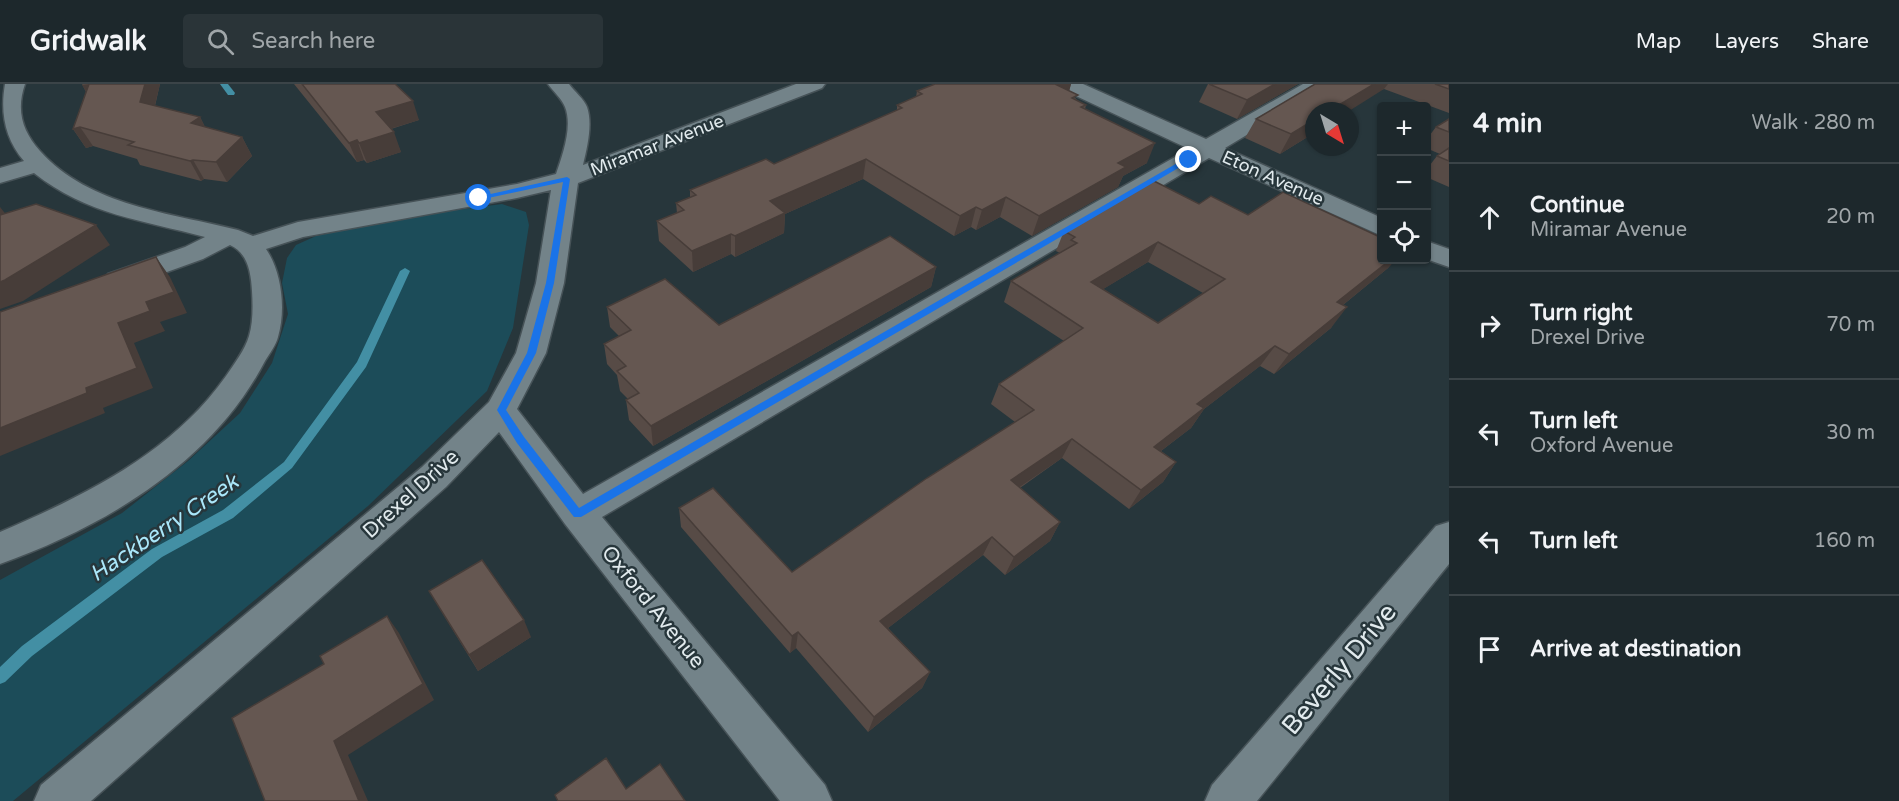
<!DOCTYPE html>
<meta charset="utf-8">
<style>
:root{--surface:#1d282c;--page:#2a3438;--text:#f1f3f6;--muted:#a0a6a9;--line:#3b4448}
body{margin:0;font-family:"Varela Round",sans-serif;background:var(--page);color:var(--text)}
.controls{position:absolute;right:18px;top:18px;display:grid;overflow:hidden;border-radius:6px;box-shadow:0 2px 4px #0004}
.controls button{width:54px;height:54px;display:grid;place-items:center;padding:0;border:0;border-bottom:2px solid var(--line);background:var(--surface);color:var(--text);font:30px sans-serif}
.compass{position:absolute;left:1305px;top:18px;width:54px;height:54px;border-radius:50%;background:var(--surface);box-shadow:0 2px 4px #0004;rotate:142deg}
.stop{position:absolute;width:18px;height:18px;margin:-14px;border:4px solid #1a73e8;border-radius:50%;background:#fff}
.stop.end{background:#1a73e8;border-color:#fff;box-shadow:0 2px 6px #0008}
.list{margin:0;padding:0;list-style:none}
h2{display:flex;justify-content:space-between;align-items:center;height:78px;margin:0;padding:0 24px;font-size:26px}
h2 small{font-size:20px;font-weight:400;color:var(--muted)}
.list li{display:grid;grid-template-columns:39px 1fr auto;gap:18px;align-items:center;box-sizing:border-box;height:108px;padding:0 24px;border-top:2px solid var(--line)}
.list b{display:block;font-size:22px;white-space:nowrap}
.list p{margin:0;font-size:20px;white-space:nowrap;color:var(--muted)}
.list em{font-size:20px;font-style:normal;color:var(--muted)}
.icon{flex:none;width:33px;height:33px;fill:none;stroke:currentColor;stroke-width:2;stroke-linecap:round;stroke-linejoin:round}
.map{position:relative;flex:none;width:1449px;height:717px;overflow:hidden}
header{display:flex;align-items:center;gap:36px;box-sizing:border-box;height:84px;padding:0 30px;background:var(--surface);border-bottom:2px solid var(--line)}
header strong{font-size:28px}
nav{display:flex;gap:33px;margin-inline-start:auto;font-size:21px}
.search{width:420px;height:54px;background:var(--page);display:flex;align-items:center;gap:15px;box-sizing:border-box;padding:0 21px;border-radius:6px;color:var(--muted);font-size:22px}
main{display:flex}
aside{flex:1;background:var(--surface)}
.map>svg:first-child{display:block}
.green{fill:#1c4c59}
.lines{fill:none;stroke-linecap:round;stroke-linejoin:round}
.stream{fill:#438fa4;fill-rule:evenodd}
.minor-casing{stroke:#465257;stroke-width:3}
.minor{fill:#738389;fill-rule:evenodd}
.wall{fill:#574b46;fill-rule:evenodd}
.shaded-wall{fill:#473d39}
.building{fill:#655751;stroke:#473d39;stroke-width:1.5;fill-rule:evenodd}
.route{fill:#1a73e8}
.labels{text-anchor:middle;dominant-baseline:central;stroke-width:5;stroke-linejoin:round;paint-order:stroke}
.far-street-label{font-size:18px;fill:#e1eaed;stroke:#27363b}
.street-label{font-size:21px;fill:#e1eaed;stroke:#27363b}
.water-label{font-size:22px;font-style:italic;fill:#aae7fa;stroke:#27363b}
.near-street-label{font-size:26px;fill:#e1eaed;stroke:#27363b}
</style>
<header>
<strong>Gridwalk</strong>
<div class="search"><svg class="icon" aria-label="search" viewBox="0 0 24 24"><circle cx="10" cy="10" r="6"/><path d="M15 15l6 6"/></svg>Search here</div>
<nav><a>Map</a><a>Layers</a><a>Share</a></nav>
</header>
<main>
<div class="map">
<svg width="1449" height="717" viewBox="0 0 1449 717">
<rect width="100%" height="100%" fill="#27363b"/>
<polygon class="green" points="502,120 526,128 529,141 513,244 487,307 368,422 13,717 0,717 0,496 122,429 188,377 240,329 272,279 288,230 282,199 287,174 296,161 316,152 410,132"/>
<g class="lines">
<g class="stream">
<polygon points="220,0 228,0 235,9 234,11 228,11"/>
<polygon points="405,184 410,187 366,283 292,384 233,434 162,473 32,572 5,598 0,600 0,583 22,562 152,465 223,426 284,378 357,278 400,187"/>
</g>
<defs>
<g id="minor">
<path d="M5,0H25C16,26 22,47 40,67C89,122 171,129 238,146L253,152L298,138L517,100L556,90C562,72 573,43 565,23C562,15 553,7 548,0H569C574,7 584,15 587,23C593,40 587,64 583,81L796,0H825L822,4L578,99L564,199L546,269L517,325L583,410L1189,65L1059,4L1056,0H1083L1206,55L1303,0H1328L1325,4L1225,64L1382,134V152L1209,74L602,433L825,701L832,717H780L565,440L499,348L446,403L91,717H34L41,701L422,383L489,318L516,269L536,199L551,106L517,114L303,153L266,165C282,188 286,226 278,253C276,261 270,269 265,277C212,379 106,442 0,480V448C84,412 172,369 226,292C234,280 245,266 249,252C253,239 253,222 252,207C251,189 248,169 230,161L203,175L128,202L118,205L108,202L104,196L108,190L185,163L205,153C142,136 87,131 34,89L0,99V84L24,77C5,55 0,29 5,0Z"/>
<polygon points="1426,157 1449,165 1449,183 1426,175"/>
<polygon points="1449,438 1449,480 1257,717 1205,717 1212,701 1436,442"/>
</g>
</defs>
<use href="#minor" class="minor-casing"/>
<use href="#minor" class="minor"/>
</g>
<g class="wall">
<polygon points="82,0 160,0 155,22 200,33 205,43 242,53 252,72 227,98 204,95 201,97 140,81 137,75 93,62 86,64 73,45 86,8"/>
<polygon points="294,0 395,0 419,36 391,45 401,68 367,79 364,76 357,78"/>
<polygon points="935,0 1071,0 1069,7 1077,16 1086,21 1085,25 1147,79 1123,92 1118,103 1032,152 1000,133 976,146 971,143 954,152 863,95 785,130 784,149 735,173 731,170 693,188 659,157 657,137 677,129 676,119 690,113 690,106 774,80 897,26 897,21 916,13 917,7"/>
<polygon points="1208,0 1298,0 1237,35 1199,18"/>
<polygon points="1315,0 1449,0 1449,29 1384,5 1314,27 1314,49 1280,70 1245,54 1256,35"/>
<polygon points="1449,35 1449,103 1426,93 1426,86 1437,72 1440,70 1426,64 1426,56 1436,43"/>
<path d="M1199,120L1248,131L1382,176H1395L1388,184L1343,221L1331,244L1274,290L1260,282L1204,325L1191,344L1161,367L1176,378L1163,398L1129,425L1062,374L1020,404L1060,438L1050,457L1005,491L983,471L888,544L930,588L922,604L868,648L796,564L790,569L681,443L679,424L792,488L1015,338L991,320L999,300L1064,257L1004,218L1011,197L1060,169L1056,167L1064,147ZM1148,178L1203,209L1158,239L1103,205Z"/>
<polygon points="936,183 931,203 653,362 629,336 626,316 628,315 620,307 617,291 607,280 604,260 619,252 610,243 607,223 719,241"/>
<polygon points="429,507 531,553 478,587"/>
</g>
<g class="shaded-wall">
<polygon points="89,0 94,20 82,1"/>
<polygon points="145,0 160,0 151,37 140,18"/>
<polygon points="1056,0 1071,0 1068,11 1049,20"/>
<polygon points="1275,0 1298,0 1237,35 1247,16"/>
<polygon points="1374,0 1388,0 1384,5 1349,27 1329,27"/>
<polygon points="413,17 419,36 383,47 376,28"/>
<polygon points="200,33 210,53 191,39"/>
<polygon points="1314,36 1314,49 1280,70 1291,50"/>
<polygon points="80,43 93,62 86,64 73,45"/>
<polygon points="394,48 401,68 367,79 359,59"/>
<polygon points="242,53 252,72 227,98 216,78"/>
<polygon points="357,56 364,76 357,78 349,59"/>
<polygon points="1155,59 1147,79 1123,92 1118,103 1032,152 1039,132 1118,79"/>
<polygon points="866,75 863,95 785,130 784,149 735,173 735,152 770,117"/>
<polygon points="193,76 204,95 201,97 190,77"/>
<polygon points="1006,113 1000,133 976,146 982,126"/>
<polygon points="0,123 12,138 0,131"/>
<polygon points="976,123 971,143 954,152 960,132"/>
<polygon points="96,141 110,161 23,217 0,225 0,198"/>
<polygon points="731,150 731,170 693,188 692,167"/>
<polygon points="1158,158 1148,178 1082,218 1091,198"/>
<polygon points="156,173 170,193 187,229 160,238 165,247 134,259 153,304 103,324 105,329 0,372 0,344 86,304 118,239"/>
<polygon points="1390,176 1395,176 1388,184 1322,238 1337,218"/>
<polygon points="936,183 931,203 653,362 651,342"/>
<polygon points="1347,223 1331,244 1274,290 1289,270"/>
<polygon points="1275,262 1260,282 1204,325 1191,344 1141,382 1154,363 1197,320"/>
<polygon points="1072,355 1062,374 1002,415 1011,396"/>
<polygon points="1176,378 1163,398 1129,425 1141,406"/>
<polygon points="1060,438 1050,457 1005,491 1014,473"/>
<polygon points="992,453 983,471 875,554 880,537"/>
<polygon points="387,532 399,549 434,616 348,671 368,717 359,717 334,657"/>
<polygon points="524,536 531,553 478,587 469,571"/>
<polygon points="798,548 796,564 790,569 792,552"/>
<polygon points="930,588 922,604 868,648 874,633"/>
</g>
<g class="building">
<polygon points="89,0 145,0 140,18 200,33 191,39 242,53 216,78 193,76 190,77 128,61 134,58 80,43 73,45"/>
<polygon points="302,0 395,0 413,17 376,28 394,48 359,59 357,56 349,59"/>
<polygon points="935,0 1056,0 1055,0 1078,11 1072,14 1086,21 1081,23 1155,59 1118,79 1126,83 1039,132 1006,113 982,126 976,123 960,132 866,75 770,117 785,129 735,152 731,150 692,167 657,137 684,126 676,119 696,111 690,106 766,75 774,80 902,24 897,21 922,10 917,7"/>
<polygon points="1209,0 1275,0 1247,16"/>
<polygon points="1315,0 1374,0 1329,27 1314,27 1314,36 1291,50 1256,35"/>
<polygon points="1435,0 1449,0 1449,5"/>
<polygon points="1449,35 1449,48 1436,43"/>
<polygon points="1449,64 1449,77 1437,72"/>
<path d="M1152,96L1199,120L1211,112L1248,131L1283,108L1382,154V176H1390L1337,218L1347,223L1289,270L1275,262L1197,320L1204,324L1154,363L1176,378L1141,406L1072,355L1011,396L1060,438L1014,473L992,453L880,537L930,588L874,633L798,548L792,552L679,424L713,404L792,488L927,394L1034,326L999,300L1083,244L1011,197L1077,159L1071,156L1075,153L1064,147ZM1158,158L1225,195L1158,239L1091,198Z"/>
<polygon points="36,120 96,141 5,196 0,198 0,131"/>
<polygon points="890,152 936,183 651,342 626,316 639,309 617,287 626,282 604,260 631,246 607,223 665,195 719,241"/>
<polygon points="156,173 174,208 146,218 150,227 118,239 137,284 86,304 87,309 0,344 0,228"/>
<polygon points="482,476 524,536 469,571 429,507"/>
<polygon points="387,532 423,600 334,657 359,717 265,717 232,634 324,580 320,572"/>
<polygon points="606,674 626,705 660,680 685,717 558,717 555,711"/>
</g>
<polygon class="route" points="1186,74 1192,76 581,433 574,433 517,359 497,326 527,269 546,199 563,98 479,116 477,113 567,93 570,95 554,199 536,269 506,326 524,353 579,424"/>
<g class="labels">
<g class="far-street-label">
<text transform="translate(657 61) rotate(-21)">Miramar Avenue</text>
<text transform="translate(1273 94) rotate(24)">Eton Avenue</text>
</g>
<g class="street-label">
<text transform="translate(411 410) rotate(-42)">Drexel Drive</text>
<text transform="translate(653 523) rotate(51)">Oxford Avenue</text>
</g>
<g class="water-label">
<text transform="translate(164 444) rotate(-34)">Hackberry Creek</text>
</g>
<g class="near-street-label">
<text transform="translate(1339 585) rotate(-50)">Beverly Drive</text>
</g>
</g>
</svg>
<div class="controls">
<button>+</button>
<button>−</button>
<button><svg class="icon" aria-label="locate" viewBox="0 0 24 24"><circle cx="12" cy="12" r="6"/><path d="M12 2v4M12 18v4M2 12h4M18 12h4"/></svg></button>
</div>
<svg class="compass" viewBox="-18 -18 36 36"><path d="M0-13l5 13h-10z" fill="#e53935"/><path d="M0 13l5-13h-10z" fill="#a0a6a9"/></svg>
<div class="stop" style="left:479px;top:114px"></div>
<div class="stop end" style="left:1189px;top:76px"></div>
</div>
<aside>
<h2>4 min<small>Walk · 280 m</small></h2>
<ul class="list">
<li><svg class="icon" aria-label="ahead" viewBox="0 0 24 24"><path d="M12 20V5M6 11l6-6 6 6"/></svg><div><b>Continue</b><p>Miramar Avenue</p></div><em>20 m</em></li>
<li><svg class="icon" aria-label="right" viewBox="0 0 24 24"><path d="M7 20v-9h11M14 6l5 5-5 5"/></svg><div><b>Turn right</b><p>Drexel Drive</p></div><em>70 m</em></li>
<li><svg class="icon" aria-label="left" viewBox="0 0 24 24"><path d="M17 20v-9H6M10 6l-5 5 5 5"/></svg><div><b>Turn left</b><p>Oxford Avenue</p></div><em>30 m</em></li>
<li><svg class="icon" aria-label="left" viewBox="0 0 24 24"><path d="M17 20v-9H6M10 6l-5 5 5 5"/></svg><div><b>Turn left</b></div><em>160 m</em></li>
<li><svg class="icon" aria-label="arrive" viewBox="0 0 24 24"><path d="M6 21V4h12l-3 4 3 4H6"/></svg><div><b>Arrive at destination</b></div></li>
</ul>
</aside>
</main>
